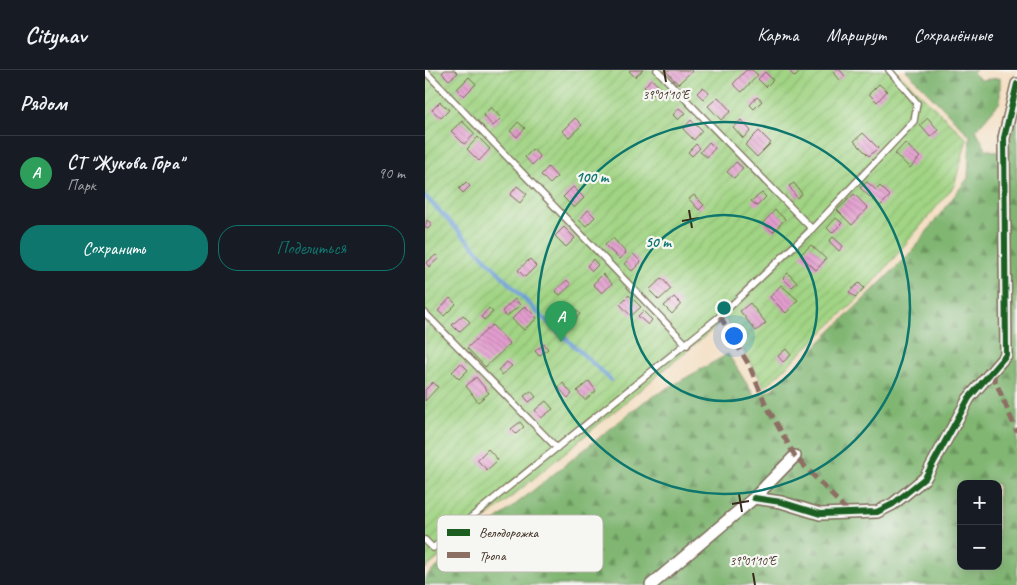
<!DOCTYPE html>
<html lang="ru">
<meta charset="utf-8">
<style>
:root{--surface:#171b24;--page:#20242c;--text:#f1f3f6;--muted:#9ea1a6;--line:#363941;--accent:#0f766e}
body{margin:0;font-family:Caveat,sans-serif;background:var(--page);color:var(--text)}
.controls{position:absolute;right:15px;bottom:15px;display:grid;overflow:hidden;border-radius:10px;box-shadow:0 2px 12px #0003}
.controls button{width:45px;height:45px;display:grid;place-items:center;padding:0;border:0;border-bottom:1px solid var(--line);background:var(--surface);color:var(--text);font:25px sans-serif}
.you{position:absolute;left:308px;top:265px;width:18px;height:18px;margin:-12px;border:4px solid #fff;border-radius:50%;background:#1a73e8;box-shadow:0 0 0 8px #1a73e833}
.badge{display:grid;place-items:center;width:32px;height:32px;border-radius:50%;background:var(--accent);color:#fff;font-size:16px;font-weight:700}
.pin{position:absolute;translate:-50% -41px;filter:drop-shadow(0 1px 2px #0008)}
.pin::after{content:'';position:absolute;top:26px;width:18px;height:15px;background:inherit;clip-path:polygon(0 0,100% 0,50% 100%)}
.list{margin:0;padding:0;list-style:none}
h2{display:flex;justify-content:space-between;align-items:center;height:65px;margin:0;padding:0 20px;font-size:21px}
h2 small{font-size:16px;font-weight:400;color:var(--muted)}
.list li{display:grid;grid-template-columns:32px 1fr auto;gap:15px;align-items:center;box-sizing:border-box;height:75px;padding:0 20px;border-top:1px solid var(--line)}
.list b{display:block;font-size:19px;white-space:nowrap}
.list p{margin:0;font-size:16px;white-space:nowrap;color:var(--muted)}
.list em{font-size:16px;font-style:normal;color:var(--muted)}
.actions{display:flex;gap:10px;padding:15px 20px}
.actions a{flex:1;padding:11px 0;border:1px solid var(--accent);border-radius:20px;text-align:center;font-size:18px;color:var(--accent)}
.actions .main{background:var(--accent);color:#fff}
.map{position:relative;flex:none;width:592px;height:515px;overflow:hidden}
header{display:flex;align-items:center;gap:30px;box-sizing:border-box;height:70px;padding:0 25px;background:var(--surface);border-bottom:1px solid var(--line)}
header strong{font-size:24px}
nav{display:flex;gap:28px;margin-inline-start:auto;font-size:18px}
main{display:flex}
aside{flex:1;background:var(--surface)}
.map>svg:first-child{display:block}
.forest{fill:url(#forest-firs);stroke:#5e7048;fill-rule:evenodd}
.garden{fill:url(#garden-furrows);stroke:#6e7f51}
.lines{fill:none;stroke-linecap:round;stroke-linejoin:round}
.stream{stroke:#6e9ed8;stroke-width:4}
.building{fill:url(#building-back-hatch)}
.service-casing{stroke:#7c6a58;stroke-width:8}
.minor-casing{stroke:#7c6a58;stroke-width:14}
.service{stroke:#fff;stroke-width:5.5}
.minor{stroke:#fff;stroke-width:11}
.quiet{stroke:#8d6e63;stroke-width:5;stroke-dasharray:10 5;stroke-linecap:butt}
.cycleway-casing{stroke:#f6f6f2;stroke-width:9}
.cycleway{stroke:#1b5e20;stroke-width:6}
.ticks{fill:none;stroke:#3b2a1e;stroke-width:2}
.ring{fill:none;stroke:#0f766e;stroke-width:2.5}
.key{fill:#f6f6f2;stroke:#beb9b2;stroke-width:1}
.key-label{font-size:14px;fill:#3b2a1e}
.ticks-label{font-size:12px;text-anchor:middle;fill:#3b2a1e;stroke:#f6f6f2;stroke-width:4.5;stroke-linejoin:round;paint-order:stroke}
.centre{fill:#0f766e;stroke:#f6f6f2;stroke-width:2.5}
.ring-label{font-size:15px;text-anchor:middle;font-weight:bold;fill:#0f766e;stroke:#f6f6f2;stroke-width:4.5;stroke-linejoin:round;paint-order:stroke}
</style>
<header>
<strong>Citynav</strong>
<nav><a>Карта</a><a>Маршрут</a><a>Сохранённые</a></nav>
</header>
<main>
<aside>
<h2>Рядом<small></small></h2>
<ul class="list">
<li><span class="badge" style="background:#2e9e5b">A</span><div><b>СТ &quot;Жукова Гора&quot;</b><p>Парк</p></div><em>90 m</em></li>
</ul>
<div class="actions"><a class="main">Сохранить</a><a>Поделиться</a></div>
</aside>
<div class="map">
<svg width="592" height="515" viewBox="0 0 592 515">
<defs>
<pattern id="forest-firs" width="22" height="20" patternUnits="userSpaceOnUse" patternTransform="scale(1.25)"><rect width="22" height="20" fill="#80b672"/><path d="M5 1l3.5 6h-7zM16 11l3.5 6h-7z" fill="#6a945d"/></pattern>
<pattern id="garden-furrows" width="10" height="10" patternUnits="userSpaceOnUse" patternTransform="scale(1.25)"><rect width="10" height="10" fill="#a1d484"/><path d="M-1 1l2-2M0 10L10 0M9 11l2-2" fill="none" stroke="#8cb672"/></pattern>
<pattern id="building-back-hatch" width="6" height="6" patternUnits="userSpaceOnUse" patternTransform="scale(1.25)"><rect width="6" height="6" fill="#e49ed0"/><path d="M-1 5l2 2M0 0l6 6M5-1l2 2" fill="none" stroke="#ba81a8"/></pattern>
</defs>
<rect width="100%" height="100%" fill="#f6f6f2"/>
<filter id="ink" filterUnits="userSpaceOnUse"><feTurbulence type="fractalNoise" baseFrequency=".02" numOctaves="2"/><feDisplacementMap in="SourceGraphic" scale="10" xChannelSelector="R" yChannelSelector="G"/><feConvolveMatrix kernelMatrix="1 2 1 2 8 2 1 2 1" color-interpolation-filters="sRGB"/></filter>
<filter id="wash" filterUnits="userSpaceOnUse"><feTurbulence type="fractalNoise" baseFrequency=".0096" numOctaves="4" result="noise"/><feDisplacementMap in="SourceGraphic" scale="20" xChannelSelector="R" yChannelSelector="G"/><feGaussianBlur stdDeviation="1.12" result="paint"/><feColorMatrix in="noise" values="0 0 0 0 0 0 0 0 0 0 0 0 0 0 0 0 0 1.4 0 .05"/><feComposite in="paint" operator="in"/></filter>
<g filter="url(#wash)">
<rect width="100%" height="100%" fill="#f4e0c5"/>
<path class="forest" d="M481,0H551L548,3L556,10L575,8V32L551,60L561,79L583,85L592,32V515H0V507L220,331L303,284L330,327L347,319L484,185L543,108L545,66ZM536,414H573V496H536Z"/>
<polygon class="garden" points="0,0 470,0 542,69 529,116 443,219 340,317 300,249 0,499"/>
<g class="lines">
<polyline class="stream" points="0,126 113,243 186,310"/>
</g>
<g id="blocks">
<g class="building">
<polygon points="20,0 30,0 33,3 24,10 17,3"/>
<polygon points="218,0 210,7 204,1 205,0"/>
<polygon points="240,0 266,0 267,1 253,14"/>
<polygon points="321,0 327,0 333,5 317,22 308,14"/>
<polygon points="367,0 377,0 370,7 365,2"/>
<polygon points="411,0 415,0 420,6 415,10 408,2"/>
<polygon points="340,2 348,10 341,17 333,9"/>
<polygon points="44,7 51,14 39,26 32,19"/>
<polygon points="226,9 235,17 228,25 219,17"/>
<polygon points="454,14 462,21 452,32 444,24"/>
<polygon points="278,17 284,22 278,29 272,23"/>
<polygon points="293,27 306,41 296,50 283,36"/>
<polygon points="332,27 337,31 329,39 325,35"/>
<polygon points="15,32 24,40 16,48 7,40"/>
<polygon points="66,37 76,48 68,56 58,45"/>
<polygon points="254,38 260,43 253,50 248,45"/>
<polygon points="150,48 157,55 144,67 137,61"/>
<polygon points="503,48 513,60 505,67 495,55"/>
<polygon points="266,50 277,61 269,70 258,59"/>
<polygon points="316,50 326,61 318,68 308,57"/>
<polygon points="37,51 50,64 39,74 26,61"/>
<polygon points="93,52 100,58 92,67 85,61"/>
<polygon points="334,61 346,73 332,87 320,75"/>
<polygon points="438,63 453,78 444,86 429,71"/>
<polygon points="53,67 65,79 54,91 42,79"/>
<polygon points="284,72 290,78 282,87 275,82"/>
<polygon points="480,73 495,87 485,98 470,84"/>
<polygon points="271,74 275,78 267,86 263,82"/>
<polygon points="108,79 115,87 107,95 100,87"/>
<polygon points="311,92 318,98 309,108 302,102"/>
<polygon points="123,97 132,107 125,114 116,105"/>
<polygon points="41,112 45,116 38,123 34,119"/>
<polygon points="442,112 451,120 455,116 465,126 455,136 435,118"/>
<polygon points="369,113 377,124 372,128 364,116"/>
<polygon points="92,116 102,124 95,133 85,125"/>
<polygon points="148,117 159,128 149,138 138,127"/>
<polygon points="337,123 341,127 332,136 326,131"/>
<polygon points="429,124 443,138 427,155 412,140"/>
<polygon points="269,125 279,135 274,140 264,129"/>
<polygon points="163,140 170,147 161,156 154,150"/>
<polygon points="350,140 360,149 348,162 338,153"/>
<polygon points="411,148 417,153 407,163 402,158"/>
<polygon points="2,150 7,154 3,159 0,157"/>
<polygon points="139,157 150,168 141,177 130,166"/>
<polygon points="408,167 418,176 414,181 404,171"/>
<polygon points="188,168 201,183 194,189 180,175"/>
<polygon points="386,175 401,189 391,200 375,185"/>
<polygon points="208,184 216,192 207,201 199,194"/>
<polygon points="11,185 14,188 4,197 1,193"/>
<polygon points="105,189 111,196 100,207 93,200"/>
<polygon points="168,189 173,195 167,201 162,196"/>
<polygon points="363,203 372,213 367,217 358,208"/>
<polygon points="178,204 187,214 177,223 168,214"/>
<polygon points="237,208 246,219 234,230 224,220"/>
<polygon points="142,210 146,215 135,225 130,221"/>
<polygon points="434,213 439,218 430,227 424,222"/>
<polygon points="356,215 373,230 361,243 345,227"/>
<polygon points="204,225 216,237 206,246 195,234"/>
<polygon points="249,227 256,234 247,244 239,236"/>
<polygon points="25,228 31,234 19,246 13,241"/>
<polygon points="90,229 95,235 81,247 77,241"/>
<polygon points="325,233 341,253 331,261 315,241"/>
<polygon points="100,236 112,248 99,260 87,249"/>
<polygon points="64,238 68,242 59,250 56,247"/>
<polygon points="150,239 155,244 149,251 143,246"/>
<polygon points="218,241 227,250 223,255 213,246"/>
<polygon points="38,245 45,252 34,262 27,255"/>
<polygon points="67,255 85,274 60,297 42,278"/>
<polygon points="119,274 123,279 114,286 110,281"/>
<polygon points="361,279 366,285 358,292 353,286"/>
<polygon points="82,292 87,296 77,305 73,300"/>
<polygon points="36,293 43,300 34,309 27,302"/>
<polygon points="51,307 64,323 53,332 41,316"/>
<polygon points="164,311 171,321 160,330 152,321"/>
<polygon points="8,312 13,317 0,331 0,320"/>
<polygon points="138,313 147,324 143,328 133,317"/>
<polygon points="106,321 111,327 104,332 99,326"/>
<polygon points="121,331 128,339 116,348 110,340"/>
<polygon points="95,352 99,357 91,364 86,359"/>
<polygon points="63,379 73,390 62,400 52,390"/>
</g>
</g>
</g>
<g filter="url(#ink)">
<use href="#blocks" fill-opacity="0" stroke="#7c6a58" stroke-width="1"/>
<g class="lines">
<defs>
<g id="service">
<polyline points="232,0 387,159"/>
<polyline points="0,1 262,275"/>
<polyline points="0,243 132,378"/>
<polyline points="0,470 8,478 295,246 387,159 489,51 492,33 464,0"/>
</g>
<g id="minor">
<polyline points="329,428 356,432 395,444 452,442 468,434 500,408 544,328 581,285 579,68 592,14"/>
<polyline points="226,515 329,428 370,386"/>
</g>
</defs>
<use href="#service" class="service-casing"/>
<use href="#minor" class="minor-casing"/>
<use href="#service" class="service"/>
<use href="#minor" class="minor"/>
<g class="quiet">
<polyline points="295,246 324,295 341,335 370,386 424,443"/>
<polyline points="567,303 592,362"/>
</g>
<defs>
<polyline id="cycleway" points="329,428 356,432 395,444 452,442 468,434 500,408 544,328 581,285 579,68 592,14"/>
</defs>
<use href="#cycleway" class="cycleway-casing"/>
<use href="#cycleway" class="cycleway"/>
</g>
</g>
<path class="ticks" d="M239,0L241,12M264,140L267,158M257,151L274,148M314,424L317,442M307,434L324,431M328,503L330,515"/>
<g class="ring">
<circle cx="299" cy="238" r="93"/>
<circle cx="299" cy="238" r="186"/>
</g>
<rect x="12" y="445" width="166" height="57" rx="8" class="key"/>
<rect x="22" y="459" width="23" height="7" fill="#1b5e20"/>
<rect x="22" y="482" width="23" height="6" fill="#8d6e63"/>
<g class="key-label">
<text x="54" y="467">Велодорожка</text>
<text x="54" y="490">Тропа</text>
</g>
<g class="ticks-label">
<text x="241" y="29">39°01'10"E</text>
<text x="328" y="495">39°01'10"E</text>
</g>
<circle cx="299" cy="238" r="8" class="centre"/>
<g class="ring-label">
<text x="167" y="112">100 m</text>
<text x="233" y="177">50 m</text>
</g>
</svg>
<div class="controls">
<button>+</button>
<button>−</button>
</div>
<div class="you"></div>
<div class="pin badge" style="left:136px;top:272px;background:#2e9e5b">A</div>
</div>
</main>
